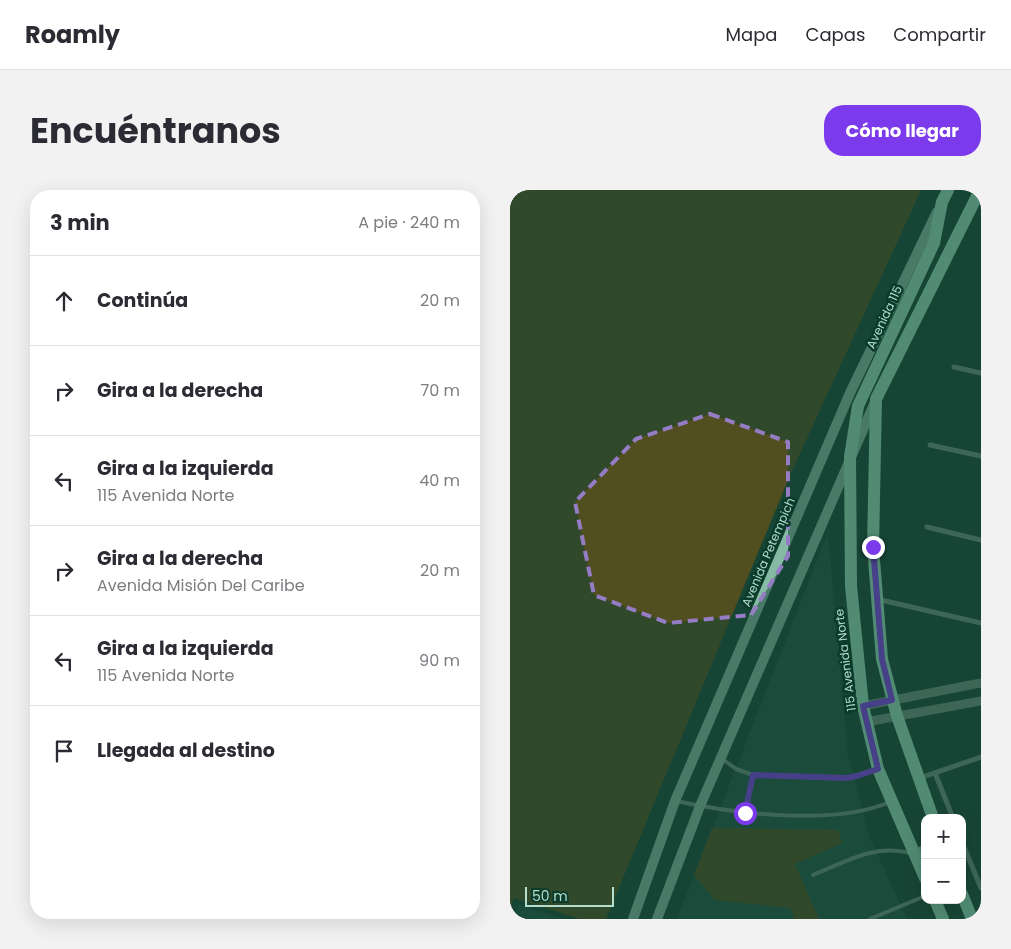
<!DOCTYPE html>
<html lang="es">
<meta charset="utf-8">
<style>
:root{--surface:#fff;--page:#f2f2f3;--text:#2b2b33;--muted:#7c7c81;--line:#e1e1e2;--accent:#7c3aed}
body{margin:0;font-family:Poppins,sans-serif;background:var(--page);color:var(--text)}
.controls{position:absolute;right:15px;bottom:15px;display:grid;overflow:hidden;border-radius:10px;box-shadow:0 5px 20px #0002}
.controls button{width:45px;height:45px;display:grid;place-items:center;padding:0;border:0;border-bottom:1px solid var(--line);background:var(--surface);color:var(--text);font:25px sans-serif}
.scale{position:absolute;left:15px;bottom:12px;width:89px;box-sizing:border-box;padding-left:5px;border:2px solid #b5ddcc;border-top:0;font-size:14px;line-height:18px;white-space:nowrap;color:#b5ddcc;-webkit-text-stroke:4px #0a3b2b;paint-order:stroke}
.stop{position:absolute;width:15px;height:15px;margin:-11px;border:4px solid #7c3aed;border-radius:50%;background:#fff}
.stop.end{background:#7c3aed;border-color:#fff;box-shadow:0 1px 5px #0008}
.list{margin:0;padding:0;list-style:none}
h2{display:flex;justify-content:space-between;align-items:center;height:65px;margin:0;padding:0 20px;font-size:21px}
h2 small{font-size:16px;font-weight:400;color:var(--muted)}
.list li{display:grid;grid-template-columns:32px 1fr auto;gap:15px;align-items:center;box-sizing:border-box;height:90px;padding:0 20px;border-top:1px solid var(--line)}
.list b{display:block;font-size:19px;white-space:nowrap}
.list p{margin:0;font-size:16px;white-space:nowrap;color:var(--muted)}
.list em{font-size:16px;font-style:normal;color:var(--muted)}
.icon{flex:none;width:28px;height:28px;fill:none;stroke:currentColor;stroke-width:2;stroke-linecap:round;stroke-linejoin:round}
.map{position:relative;flex:none;width:471px;height:729px;overflow:hidden;border-radius:20px}
header{display:flex;align-items:center;gap:30px;box-sizing:border-box;height:70px;padding:0 25px;background:var(--surface);border-bottom:1px solid var(--line)}
header strong{font-size:24px}
nav{display:flex;gap:28px;margin-inline-start:auto;font-size:18px}
.intro{display:flex;align-items:center;justify-content:space-between;box-sizing:border-box;height:120px;padding:0 30px}
h1{margin:0;font-size:35px}
.button{padding:12px 22px;border-radius:20px;background:var(--accent);color:#fff;font-size:18px;font-weight:700}
main{display:flex;gap:30px;padding:0 30px}
aside{flex:1;background:var(--surface);border-radius:20px;box-shadow:0 5px 20px #0002}
.map>svg:first-child{display:block}
.built{fill:#1f5341}
.green{fill:#514f1f}
.lines{fill:none;stroke-linecap:round;stroke-linejoin:round}
.service{stroke:#6c8e7f;stroke-width:4}
.minor{stroke:#6c8e7f;stroke-width:5}
.tertiary{stroke:#6c8e7f;stroke-width:9}
.secondary{stroke:#85bba5;stroke-width:10}
.primary{stroke:#98dfc1;stroke-width:12}
.route{stroke:#7c3aed;stroke-width:6}
.marked{fill:none;stroke:#957cc5;stroke-width:4;stroke-dasharray:10 6;stroke-linejoin:round}
.labels{text-anchor:middle;dominant-baseline:central;stroke-width:5;stroke-linejoin:round;paint-order:stroke}
.street-label{font-size:12px;fill:#b5ddcc;stroke:#0a3b2b}
</style>
<header>
<strong>Roamly</strong>
<nav><a>Mapa</a><a>Capas</a><a>Compartir</a></nav>
</header>
<div class="intro"><h1>Encuéntranos</h1><a class="button">Cómo llegar</a></div>
<main>
<aside>
<h2>3 min<small>A pie · 240 m</small></h2>
<ul class="list">
<li><svg class="icon" aria-label="ahead" viewBox="0 0 24 24"><path d="M12 20V5M6 11l6-6 6 6"/></svg><div><b>Continúa</b></div><em>20 m</em></li>
<li><svg class="icon" aria-label="right" viewBox="0 0 24 24"><path d="M7 20v-9h11M14 6l5 5-5 5"/></svg><div><b>Gira a la derecha</b></div><em>70 m</em></li>
<li><svg class="icon" aria-label="left" viewBox="0 0 24 24"><path d="M17 20v-9H6M10 6l-5 5 5 5"/></svg><div><b>Gira a la izquierda</b><p>115 Avenida Norte</p></div><em>40 m</em></li>
<li><svg class="icon" aria-label="right" viewBox="0 0 24 24"><path d="M7 20v-9h11M14 6l5 5-5 5"/></svg><div><b>Gira a la derecha</b><p>Avenida Misión Del Caribe</p></div><em>20 m</em></li>
<li><svg class="icon" aria-label="left" viewBox="0 0 24 24"><path d="M17 20v-9H6M10 6l-5 5 5 5"/></svg><div><b>Gira a la izquierda</b><p>115 Avenida Norte</p></div><em>90 m</em></li>
<li><svg class="icon" aria-label="arrive" viewBox="0 0 24 24"><path d="M6 21V4h12l-3 4 3 4H6"/></svg><div><b>Llegada al destino</b></div></li>
</ul>
</aside>
<div class="map">
<svg width="471" height="729" viewBox="0 0 471 729">
<rect width="100%" height="100%" fill="#174535"/>
<g class="built">
<polygon points="318,342 338,566 360,648 397,729 167,729"/>
<polygon points="8,714 52,729 4,729"/>
</g>
<g class="green">
<polygon points="0,0 411,0 281,283 96,729 70,729 4,708 0,720"/>
<polygon points="202,638 328,640 332,653 285,674 309,729 285,729 280,718 205,710 184,685"/>
</g>
<g class="lines">
<g class="service">
<polyline points="211,568 226,579 243,585 336,588 365,580"/>
<path d="M166,611C226,624 324,636 380,612"/>
<polyline points="235,623 243,585"/>
<path d="M303,685C338,671 363,654 401,663"/>
<polyline points="360,729 415,706"/>
</g>
<g class="minor">
<polyline points="444,177 471,183"/>
<polyline points="420,255 471,266"/>
<polyline points="417,337 471,350"/>
<polyline points="367,409 471,433"/>
<polyline points="425,583 443,628"/>
<polyline points="410,588 471,567"/>
<polyline points="452,652 471,698"/>
<polyline points="468,729 471,725"/>
</g>
<g class="tertiary">
<polyline points="353,516 471,493"/>
<polyline points="356,532 471,511"/>
</g>
<g class="secondary">
<polyline points="404,664 415,660"/>
<polyline points="123,729 165,611 340,203 427,22"/>
<polyline points="147,729 190,616 365,212"/>
</g>
<g class="primary">
<polyline points="423,628 387,526 372,469 363,357 366,209 470,0"/>
<polyline points="415,688 368,579 353,516 341,396 340,267 348,216 424,53 432,12 438,0"/>
<polyline points="452,704 462,729"/>
<polyline points="425,710 433,729"/>
</g>
</g>
<g class="lines">
<polyline class="route" points="235,623 243,585 336,588 347,586 368,579 353,516 382,510 372,469 363,357"/>
</g>
<path d="M0 0H471V729H0ZM200,224L278,252V366L241,425L158,433L84,405L65,312L126,249Z" fill="#174535" fill-opacity=".55" fill-rule="evenodd"/>
<path class="marked" d="M200,224L278,252V366L241,425L158,433L84,405L65,312L126,249Z"/>
<g class="labels">
<g class="street-label">
<text transform="translate(374 127) rotate(-65)">Avenida 115</text>
<text transform="translate(258 362) rotate(-67)">Avenida Petempich</text>
<text transform="translate(335 470) rotate(-97)">115 Avenida Norte</text>
</g>
</g>
</svg>
<div class="controls">
<button>+</button>
<button>−</button>
</div>
<div class="scale">50 m</div>
<div class="stop" style="left:235px;top:623px"></div>
<div class="stop end" style="left:363px;top:357px"></div>
</div>
</main>
